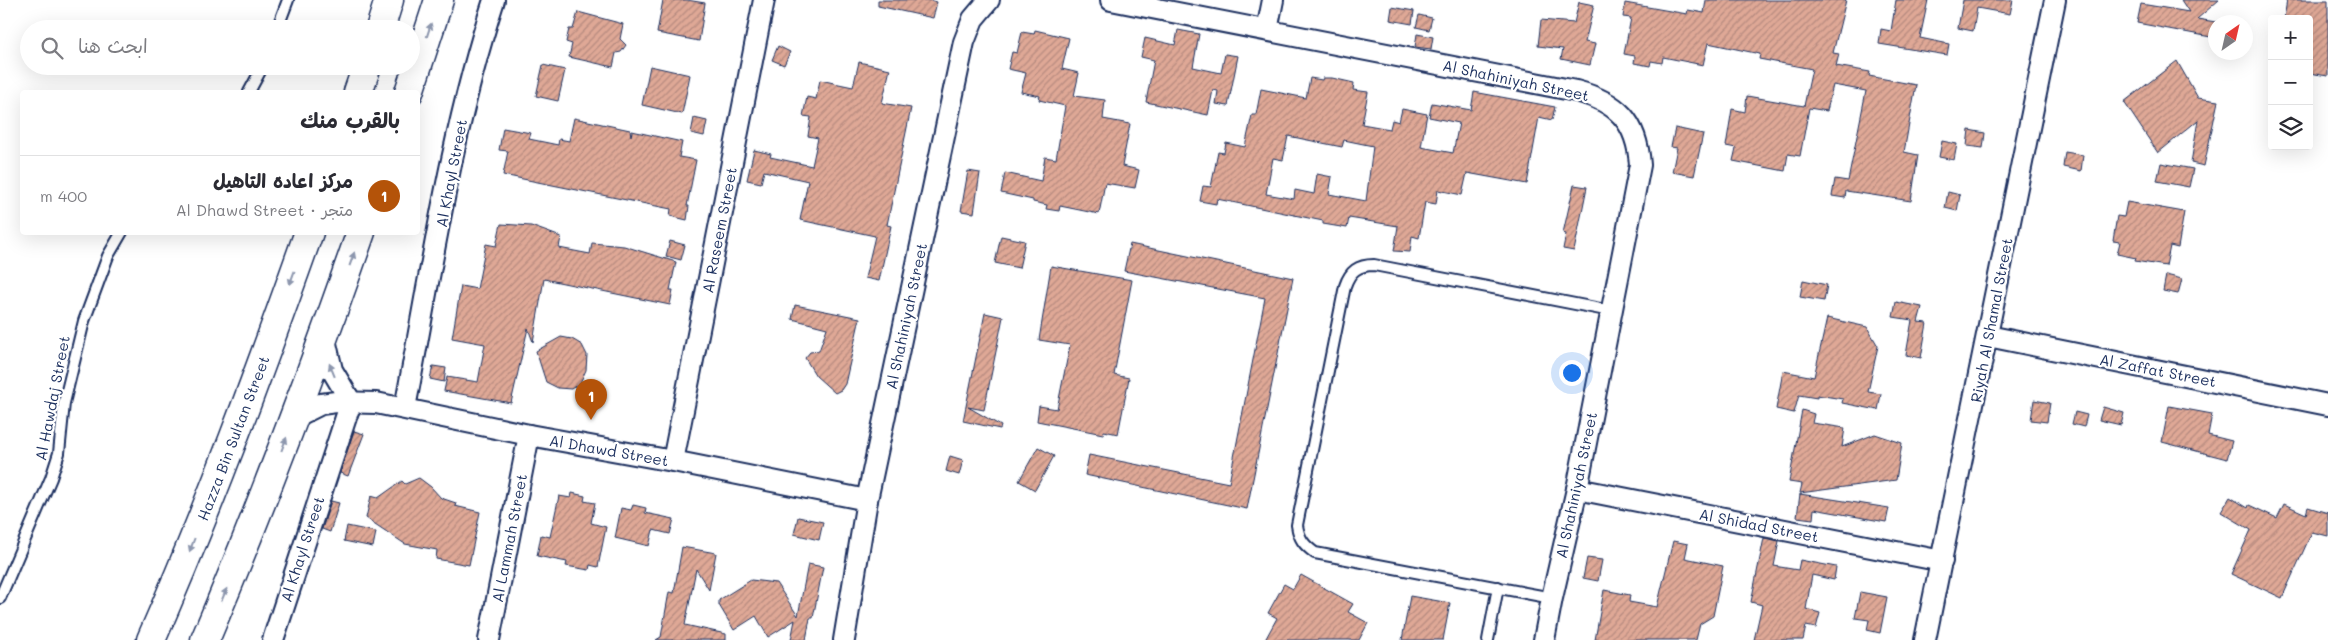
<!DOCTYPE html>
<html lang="ar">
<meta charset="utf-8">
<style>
:root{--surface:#fff;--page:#f7f7f7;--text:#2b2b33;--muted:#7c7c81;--line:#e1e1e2;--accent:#b45309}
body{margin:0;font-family:Mali,"Playpen Sans Arabic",sans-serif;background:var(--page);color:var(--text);direction:rtl}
.controls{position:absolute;right:15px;top:15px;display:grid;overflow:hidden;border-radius:5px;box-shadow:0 5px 20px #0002}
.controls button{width:45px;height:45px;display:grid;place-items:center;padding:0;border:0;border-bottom:1px solid var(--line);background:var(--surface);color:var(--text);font:25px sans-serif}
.compass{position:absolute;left:2208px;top:15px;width:45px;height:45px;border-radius:50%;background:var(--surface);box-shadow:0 5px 20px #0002;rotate:34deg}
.you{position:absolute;left:1571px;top:372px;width:18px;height:18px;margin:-12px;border:4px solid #fff;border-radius:50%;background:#1a73e8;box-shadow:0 0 0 8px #1a73e833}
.badge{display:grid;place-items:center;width:32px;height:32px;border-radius:50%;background:var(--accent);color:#fff;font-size:16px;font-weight:700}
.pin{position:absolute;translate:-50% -41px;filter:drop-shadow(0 1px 2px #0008)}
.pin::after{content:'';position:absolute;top:26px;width:18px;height:15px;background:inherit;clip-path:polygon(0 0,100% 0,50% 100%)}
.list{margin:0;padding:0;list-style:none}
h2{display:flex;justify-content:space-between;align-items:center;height:65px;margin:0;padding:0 20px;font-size:21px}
h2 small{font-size:16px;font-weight:400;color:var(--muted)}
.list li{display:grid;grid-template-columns:32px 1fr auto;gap:15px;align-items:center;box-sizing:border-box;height:80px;padding:0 20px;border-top:1px solid var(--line)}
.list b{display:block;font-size:19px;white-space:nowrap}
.list p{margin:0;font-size:16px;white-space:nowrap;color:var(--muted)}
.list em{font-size:16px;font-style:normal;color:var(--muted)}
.icon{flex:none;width:28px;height:28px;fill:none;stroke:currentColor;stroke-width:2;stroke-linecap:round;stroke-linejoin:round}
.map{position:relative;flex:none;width:2328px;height:640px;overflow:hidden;direction:ltr}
.search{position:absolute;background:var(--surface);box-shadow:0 5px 20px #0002;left:20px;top:20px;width:400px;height:55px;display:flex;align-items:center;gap:12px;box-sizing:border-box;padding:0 18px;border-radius:28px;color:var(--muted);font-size:19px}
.panel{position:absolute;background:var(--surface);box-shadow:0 5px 20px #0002;left:20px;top:90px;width:400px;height:145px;border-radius:5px;direction:rtl}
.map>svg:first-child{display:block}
.building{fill:url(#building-hatch);stroke:#1b2f5e;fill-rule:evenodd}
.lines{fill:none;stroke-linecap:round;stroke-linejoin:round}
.lane-casing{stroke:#1b2f5e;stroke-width:14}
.street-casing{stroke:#1b2f5e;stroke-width:24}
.primary-casing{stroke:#1b2f5e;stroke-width:31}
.lane{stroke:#fff;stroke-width:10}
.street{stroke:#fff;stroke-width:20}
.primary{stroke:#fff;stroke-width:28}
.oneway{fill:#8d97ae}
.labels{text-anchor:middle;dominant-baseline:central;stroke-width:4.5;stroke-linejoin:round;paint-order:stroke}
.street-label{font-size:15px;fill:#1b2f5e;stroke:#fff}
</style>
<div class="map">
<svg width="2328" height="640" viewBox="0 0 2328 640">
<defs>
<pattern id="building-hatch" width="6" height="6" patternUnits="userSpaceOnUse" patternTransform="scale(1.25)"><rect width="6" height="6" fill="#dfa896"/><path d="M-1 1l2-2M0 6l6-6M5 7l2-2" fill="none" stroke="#b4897e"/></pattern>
</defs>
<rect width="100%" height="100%" fill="#fff"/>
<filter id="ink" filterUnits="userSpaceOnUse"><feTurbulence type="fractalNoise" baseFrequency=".02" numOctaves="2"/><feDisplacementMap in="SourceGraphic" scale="10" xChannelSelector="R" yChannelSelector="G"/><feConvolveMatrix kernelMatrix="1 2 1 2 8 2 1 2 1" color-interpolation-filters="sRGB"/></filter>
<g filter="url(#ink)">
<g class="building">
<polygon points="663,0 687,0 705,3 699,41 657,33"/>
<polygon points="878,0 930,0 937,2 933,18 878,6"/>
<polygon points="1706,0 1846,0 1833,53 1839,54 1836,66 1870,72 1869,76 1916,85 1904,152 1918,155 1911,201 1846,191 1845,198 1832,196 1835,179 1848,181 1866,91 1833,85 1827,111 1809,108 1800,156 1788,154 1785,171 1733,161 1736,148 1726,146 1732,109 1745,112 1747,96 1804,106 1812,69 1759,59 1760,54 1708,43 1703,65 1663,57 1662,63 1651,61 1650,66 1634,63 1635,56 1624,54 1631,18 1623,17 1625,3 1687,14 1688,10 1704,13"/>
<polygon points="1896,0 1928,0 1920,38 1949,44 1947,55 1879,44 1881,29 1891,31"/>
<polygon points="1963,0 2013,0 2010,14 1977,8 1973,31 1958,28"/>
<polygon points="2181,0 2219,0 2197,19 2216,22 2216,38 2137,23 2141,4 2189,12"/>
<polygon points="2287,0 2328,0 2328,76 2309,73 2309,19 2284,19"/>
<polygon points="1579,2 1594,5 1585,42 1595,44 1590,65 1561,59 1563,49 1538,46 1541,20 1574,23"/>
<polygon points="1392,7 1414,11 1412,24 1390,20"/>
<polygon points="578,12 623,24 620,39 626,45 621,52 616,53 613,67 569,57 572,44 566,42 569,29 573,29"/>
<polygon points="1419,15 1432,18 1429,30 1416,27"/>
<polygon points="1035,30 1069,38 1062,69 1079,73 1074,96 1105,100 1103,119 1130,124 1122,166 1139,170 1135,188 1105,183 1099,214 1060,206 1059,211 1046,209 1047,205 1033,202 1033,200 1001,193 1005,173 1041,181 1045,157 1056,159 1065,106 1039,100 1040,96 1021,92 1026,73 1008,69 1012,52 1017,53 1022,32 1034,34"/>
<polygon points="1178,30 1199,34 1193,67 1221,73 1225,54 1238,56 1228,106 1216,104 1218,91 1213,90 1208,115 1146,102 1154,60 1141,57 1145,38 1175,45"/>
<polygon points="1417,34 1433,37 1431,49 1415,47"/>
<polygon points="778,46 790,52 784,65 772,60"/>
<polygon points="2177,61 2198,98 2218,101 2204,166 2191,163 2198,120 2158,153 2124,102"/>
<polygon points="859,62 890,69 882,103 911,108 887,225 891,226 879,281 865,278 875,236 800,220 808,181 764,171 761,183 747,180 754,150 771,154 770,157 812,166 818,138 808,136 811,117 803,116 807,97 816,99 820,80 853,87"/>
<polygon points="543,65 565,70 558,101 536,96"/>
<polygon points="650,66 690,75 682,114 642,105"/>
<path d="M1310,78L1322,80L1323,78H1332L1354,83L1353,90L1368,92L1362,124L1390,129L1392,120L1399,122L1402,109L1427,114L1421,147L1453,153L1459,123L1429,117L1432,103L1471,110L1474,92L1555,107L1552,120L1539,117L1527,184L1467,173L1462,195L1438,190L1436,204L1425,202L1419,238L1412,236L1410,252L1394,251L1398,226L1349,218L1347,228L1323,224V221L1217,199L1216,204L1200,201L1203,186L1211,187L1218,152L1224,153L1226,143L1245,147L1252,115H1256L1261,89L1306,98ZM1288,136L1342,147L1344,140L1373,146L1366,201L1329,194L1332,177L1317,174L1314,194L1295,190L1294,199L1266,194L1273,158L1283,160Z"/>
<polygon points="574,118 630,130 631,136 632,131 682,142 679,157 696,160 687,206 689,206 687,220 670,216 671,209 503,175 508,151 499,150 503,128 531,133 529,139 558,145 559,139 569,141"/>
<polygon points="694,118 707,121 704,136 691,133"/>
<polygon points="1675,128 1703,134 1694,176 1672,172 1677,148 1671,147"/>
<polygon points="1969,130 1985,133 1983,148 1967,146"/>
<polygon points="1942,141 1957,144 1954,160 1939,157"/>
<polygon points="2065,152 2083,155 2081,171 2063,167"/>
<polygon points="2161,163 2193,169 2189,187 2157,181"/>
<polygon points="968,171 980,173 974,213 961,211"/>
<polygon points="1574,185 1587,187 1574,251 1563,249 1566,234 1563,233"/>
<polygon points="1948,192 1960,195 1957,211 1945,208"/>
<polygon points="2127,202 2184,212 2178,248 2170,246 2166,266 2135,261 2136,258 2117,254 2120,242 2113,241 2117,216 2124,217"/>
<polygon points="501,224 531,226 561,237 559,248 590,254 592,243 624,246 676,262 670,290 673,290 670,305 544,279 533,342 528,328 511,403 444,391 447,377 478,382 485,344 452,338 461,286 477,289 486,244 496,246"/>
<polygon points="1001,236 1025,241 1019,268 995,263"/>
<polygon points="670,241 685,245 681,260 666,256"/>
<polygon points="1130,244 1293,278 1247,509 1085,475 1089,455 1229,483 1265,298 1124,271"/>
<polygon points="1051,266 1132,280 1114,375 1129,378 1118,434 1104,431 1103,434 1037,421 1039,406 1057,409 1070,345 1039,340"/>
<polygon points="2166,275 2182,279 2178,294 2163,291"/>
<polygon points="1803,280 1827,285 1824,301 1800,297"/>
<polygon points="1896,302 1922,307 1918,322 1927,323 1921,358 1906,355 1912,320 1893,317"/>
<polygon points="795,305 860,318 845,384 841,390 835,393 816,376 805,358 810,352 819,351 827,328 792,319"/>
<polygon points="985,313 1003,317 984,410 968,407 1001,426 1000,429 963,421"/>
<polygon points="1827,318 1867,327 1878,346 1868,392 1881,394 1878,410 1842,403 1843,399 1817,395 1817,398 1799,395 1794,413 1776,409 1783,371 1814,377"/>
<polygon points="561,337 572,339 582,345 587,355 586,370 580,383 571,389 558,388 546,382 536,351"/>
<polygon points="433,366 446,368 444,382 430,379"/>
<polygon points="2034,400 2050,403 2047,422 2031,420"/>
<polygon points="2169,406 2212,414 2208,435 2232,441 2227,459 2162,442"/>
<polygon points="2103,407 2124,413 2121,425 2099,420"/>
<polygon points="1802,410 1814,414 1812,423 1845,428 1842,447 1875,434 1902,443 1896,480 1800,493 1802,484 1789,482"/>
<polygon points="2075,412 2087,415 2084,427 2072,424"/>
<polygon points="354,431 364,434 348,476 340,473"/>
<polygon points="1038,447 1054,456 1035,490 1019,481"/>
<polygon points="950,456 963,460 959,475 946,471"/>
<polygon points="419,478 431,487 441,498 456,503 455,506 480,512 469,565 436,559 437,550 405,544 366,518 371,496 378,498 402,481 405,484"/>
<polygon points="572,493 585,496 584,501 595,503 591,523 606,527 598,567 590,565 589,570 566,566 567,562 537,556 541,535 550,537 559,496 571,498"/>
<polygon points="1800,494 1889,508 1886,522 1814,509 1813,519 1797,517"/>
<polygon points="2230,497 2248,508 2249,505 2277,518 2284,504 2306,514 2308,507 2328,513 2328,536 2312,532 2282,598 2231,574 2251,530 2221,512"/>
<polygon points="331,501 339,503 330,532 322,529"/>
<polygon points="633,505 646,508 645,513 674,519 670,534 653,530 649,546 615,538 621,508 631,510"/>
<polygon points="798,517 823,522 819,540 794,534"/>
<polygon points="347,526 376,532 373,547 344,541"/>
<polygon points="1764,538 1779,541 1774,566 1798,570 1800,560 1836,567 1834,580 1812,575 1806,609 1820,613 1816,628 1806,626 1803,640 1754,640 1762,605 1751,602"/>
<polygon points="1673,541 1688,544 1685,558 1723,566 1713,616 1700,624 1696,640 1595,640 1604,590 1630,595 1629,602 1657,607"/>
<polygon points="682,547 716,553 709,590 696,569 685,625 726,634 726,640 656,640 661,637 669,592 674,593"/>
<polygon points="1587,558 1602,560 1598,581 1583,578"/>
<polygon points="808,564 823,567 813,618 810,618 806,640 791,640 795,620 768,637 756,616 734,630 719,605 719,600 751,580 776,583 798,616"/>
<polygon points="1301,575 1353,604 1348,612 1368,623 1359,640 1265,640 1277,618 1268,613 1284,584 1293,589"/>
<polygon points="1860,592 1887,597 1880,633 1867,630 1869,620 1855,618"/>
<polygon points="1410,596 1450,603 1443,640 1402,640"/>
</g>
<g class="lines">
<defs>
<g id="lane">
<polyline points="277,29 288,0"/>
<polyline points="249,92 263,66"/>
<polyline points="0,598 51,478 59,453 64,403 84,321 108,256 122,232"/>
<path d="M1552,598L1315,553C1304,545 1299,539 1297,525L1345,286C1350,271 1358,265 1374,265L1611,311"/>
<polyline points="1488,640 1498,587"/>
</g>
<g id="street">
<path d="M1111,0L1576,91C1617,102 1637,121 1640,165L1577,489L1552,598L1544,640"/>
<polyline points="1267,30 1273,0"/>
<polyline points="324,335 332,370 351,402"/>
<polyline points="1988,336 2328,405"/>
<path d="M405,408C431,272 451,132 494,0"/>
<polyline points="295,417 321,404 336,402 376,403 529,435 673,461 867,500"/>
<polyline points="673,461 764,0"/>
<polyline points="1577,489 1942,561"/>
<polyline points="273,640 351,402"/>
<polyline points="489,640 529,435"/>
<polyline points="844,640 867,500 964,42 973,19 989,0"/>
<polyline points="1925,640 2055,0"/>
</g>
<g id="primary">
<polyline points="380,29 389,0"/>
<polyline points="358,92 367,66"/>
<polyline points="409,92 439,0"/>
<path d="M151,640C210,506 260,370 309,232"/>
<path d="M205,640C262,506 313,370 361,232"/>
</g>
</defs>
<use href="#lane" class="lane-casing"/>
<use href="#street" class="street-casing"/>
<use href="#primary" class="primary-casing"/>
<use href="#lane" class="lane"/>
<use href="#street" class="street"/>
<use href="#primary" class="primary"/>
</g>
<defs><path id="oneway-solid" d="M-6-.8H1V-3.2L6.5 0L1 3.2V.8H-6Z" transform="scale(1.25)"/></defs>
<g class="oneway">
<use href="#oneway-solid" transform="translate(429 30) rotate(-72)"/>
<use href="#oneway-solid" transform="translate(352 259) rotate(-70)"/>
<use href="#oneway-solid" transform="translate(292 278) rotate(110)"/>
<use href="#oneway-solid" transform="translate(332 370) rotate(-112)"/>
<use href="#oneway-solid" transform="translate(284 444) rotate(-69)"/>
<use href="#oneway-solid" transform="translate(192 545) rotate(111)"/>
<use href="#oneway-solid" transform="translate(224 595) rotate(-67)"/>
</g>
</g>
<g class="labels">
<g class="street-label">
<text transform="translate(1516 80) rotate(12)">Al Shahiniyah Street</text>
<text transform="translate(451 173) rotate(-79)">Al Khayl Street</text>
<text transform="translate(719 230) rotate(-79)">Al Raseem Street</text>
<text transform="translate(906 316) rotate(-78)">Al Shahiniyah Street</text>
<text transform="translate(1991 320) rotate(-79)">Riyah Al Shamal Street</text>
<text transform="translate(2158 370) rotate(11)">Al Zaffat Street</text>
<text transform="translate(52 398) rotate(-79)">Al Hawdaj Street</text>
<text transform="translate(233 438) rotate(-69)">Hazza Bin Sultan Street</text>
<text transform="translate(609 450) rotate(10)">Al Dhawd Street</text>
<text transform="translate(1576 485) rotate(-78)">Al Shahiniyah Street</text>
<text transform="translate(1759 525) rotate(11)">Al Shidad Street</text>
<text transform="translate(509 538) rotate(-79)">Al Lammah Street</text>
<text transform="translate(302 549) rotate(-72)">Al Khayl Street</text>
</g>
</g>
</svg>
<div class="controls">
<button>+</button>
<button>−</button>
<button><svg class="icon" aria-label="layers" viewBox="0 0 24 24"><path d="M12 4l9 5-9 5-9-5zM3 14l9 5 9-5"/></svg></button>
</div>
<svg class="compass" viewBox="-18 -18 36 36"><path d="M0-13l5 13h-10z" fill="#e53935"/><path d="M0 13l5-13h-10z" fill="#7c7c81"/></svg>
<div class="you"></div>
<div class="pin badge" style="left:591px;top:420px">1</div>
<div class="search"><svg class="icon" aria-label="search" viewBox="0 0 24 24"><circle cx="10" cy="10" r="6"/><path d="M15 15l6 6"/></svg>ابحث هنا</div>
<section class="panel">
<h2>بالقرب منك<small></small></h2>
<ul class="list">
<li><span class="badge">1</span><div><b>مركز اعاده التاهيل</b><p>متجر · Al Dhawd Street</p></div><em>400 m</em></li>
</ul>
</section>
</div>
